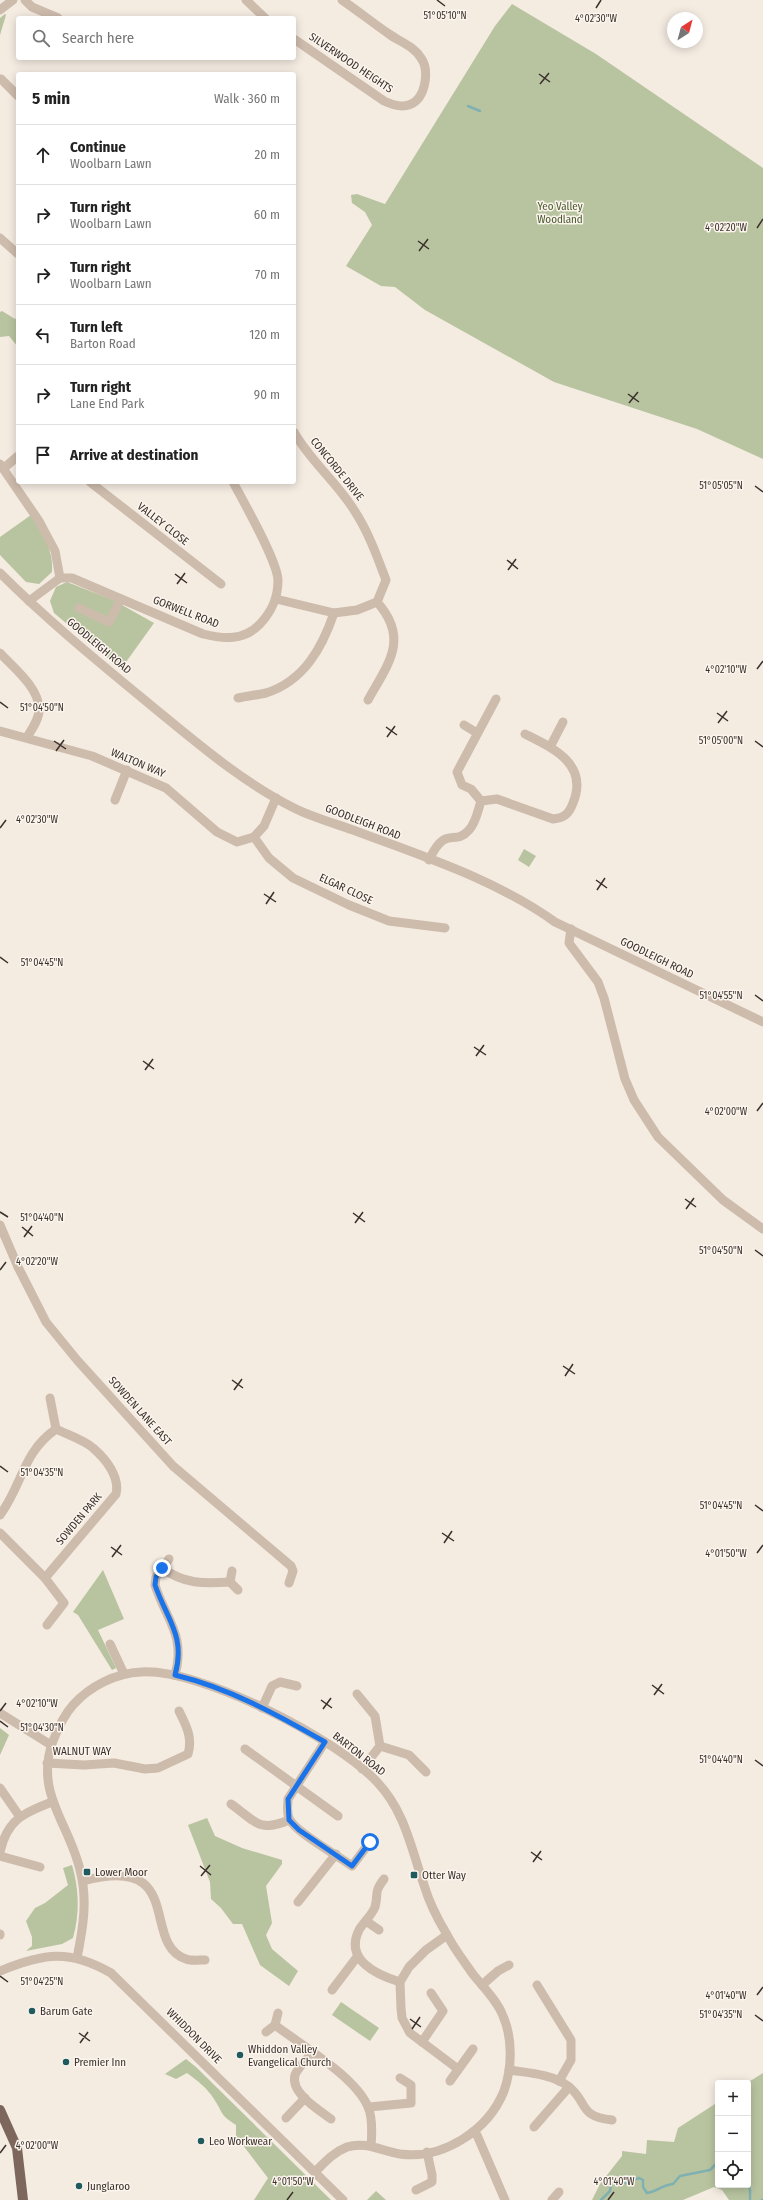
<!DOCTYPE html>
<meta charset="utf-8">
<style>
:root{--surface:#fff;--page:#f6f6f6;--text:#222;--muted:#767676;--line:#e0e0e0}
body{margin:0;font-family:"Fira Sans Condensed",sans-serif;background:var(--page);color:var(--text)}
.controls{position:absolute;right:12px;bottom:12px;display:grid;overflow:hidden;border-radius:4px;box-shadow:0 2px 10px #0003}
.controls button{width:36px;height:36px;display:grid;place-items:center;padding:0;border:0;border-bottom:1px solid var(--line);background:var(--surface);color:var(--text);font:20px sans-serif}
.compass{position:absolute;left:667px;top:12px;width:36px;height:36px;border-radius:50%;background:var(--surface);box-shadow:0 2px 10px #0003;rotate:36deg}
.stop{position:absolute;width:12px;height:12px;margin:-9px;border:3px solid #1a73e8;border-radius:50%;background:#fff}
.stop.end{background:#1a73e8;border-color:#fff;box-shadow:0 1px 4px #0008}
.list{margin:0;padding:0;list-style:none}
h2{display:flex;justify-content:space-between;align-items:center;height:52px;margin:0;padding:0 16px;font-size:17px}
h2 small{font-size:13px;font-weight:400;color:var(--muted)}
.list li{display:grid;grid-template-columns:26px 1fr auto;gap:12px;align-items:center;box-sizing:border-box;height:60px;padding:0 16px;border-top:1px solid var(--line)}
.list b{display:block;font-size:15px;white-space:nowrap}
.list p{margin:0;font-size:13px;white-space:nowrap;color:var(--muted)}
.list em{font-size:13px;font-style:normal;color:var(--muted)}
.icon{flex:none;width:22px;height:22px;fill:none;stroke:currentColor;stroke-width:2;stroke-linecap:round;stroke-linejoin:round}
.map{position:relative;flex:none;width:763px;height:2200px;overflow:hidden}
.search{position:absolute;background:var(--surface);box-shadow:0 2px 10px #0003;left:16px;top:16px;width:280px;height:44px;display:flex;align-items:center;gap:10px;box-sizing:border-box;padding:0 14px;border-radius:4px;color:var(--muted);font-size:15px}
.panel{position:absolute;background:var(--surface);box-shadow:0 2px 10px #0003;left:16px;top:72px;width:280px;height:412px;border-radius:4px}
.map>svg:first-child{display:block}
.green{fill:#b8c4a0}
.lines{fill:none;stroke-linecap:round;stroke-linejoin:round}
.stream{stroke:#7fb0b2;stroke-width:2.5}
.minor{stroke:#cdbbac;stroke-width:9}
.major{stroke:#7d675c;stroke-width:10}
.route{stroke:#1a73e8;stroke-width:5}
.ticks{fill:none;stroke:#3b302b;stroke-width:1.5}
.poi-dot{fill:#1f5a5e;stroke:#fbf5ee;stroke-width:1.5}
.labels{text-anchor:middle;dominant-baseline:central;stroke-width:3;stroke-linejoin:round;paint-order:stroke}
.street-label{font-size:11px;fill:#3b302b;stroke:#fbf5ee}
.park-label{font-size:11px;fill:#4a5a2e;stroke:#fbf5ee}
.poi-label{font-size:11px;fill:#3b302b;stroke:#fbf5ee;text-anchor:start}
.ticks-label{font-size:10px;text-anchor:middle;fill:#3b302b;stroke:#fbf5ee;stroke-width:3;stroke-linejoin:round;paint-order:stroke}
</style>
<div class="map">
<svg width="763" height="2200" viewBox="0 0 763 2200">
<rect width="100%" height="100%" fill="#f4ebe1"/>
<g class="green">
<polygon points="512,4 596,54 763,168 763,459 697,429 554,382 425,310 395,287 381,286 346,266 372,225 365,212 352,203 351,195 357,194 385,204 495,26"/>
<polygon points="5,14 6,15 0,35 0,18"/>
<polygon points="2,311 15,319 18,317 18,347 9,336 0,337 0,312"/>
<path d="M31,515C42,533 54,550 52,572L39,584L26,582L0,555V537Z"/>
<polygon points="67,582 113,600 154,623 121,669 54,613 50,601 56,587"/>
<polygon points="524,849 536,856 529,867 518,860"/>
<polygon points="103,1570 124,1619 98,1630 116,1668 112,1670 78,1615 73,1612"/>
<polygon points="0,1728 9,1735 0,1755"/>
<polygon points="207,1818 215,1836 242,1848 282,1860 282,1864 266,1886 272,1923 266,1935 272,1949 298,1971 289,1986 260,1965 242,1924 233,1924 221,1908 211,1899 210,1882 188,1825"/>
<path d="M72,1865C79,1889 80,1913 73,1938L62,1944L26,1951L32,1946V1937L26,1921L35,1908L45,1903L68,1885L63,1868Z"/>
<polygon points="341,2002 379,2028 370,2041 332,2015"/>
<path d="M186,2059L196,2067L331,2200H254L268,2178L236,2136V2125C219,2114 224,2114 214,2099C207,2088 198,2081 187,2073L176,2079L165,2074Z"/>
<polygon points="763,2073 763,2200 729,2200 722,2190 714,2187 683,2200 592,2200 600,2184 622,2156 622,2151 646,2154 647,2140 674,2142 678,2128 718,2102 718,2185 748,2185 747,2083"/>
<polygon points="376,2191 386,2200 367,2200"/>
</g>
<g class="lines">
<g class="stream">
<polyline points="468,106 480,111"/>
<polyline points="748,2185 750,2190 750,2200"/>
<path d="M601,2200L610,2191L611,2183H625L639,2178L643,2180V2187L647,2193C656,2192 662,2185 673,2184L680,2176L710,2170L718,2162"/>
<polyline points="762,2200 763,2200"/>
</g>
<g class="minor">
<polyline points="25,0 32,7 58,18"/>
<polyline points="246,0 265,18"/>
<polyline points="0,10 13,0"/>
<path d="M294,39L384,101C395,106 406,109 416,101C426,92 429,69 421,58C414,46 400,42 389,34C373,23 358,11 342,0"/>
<polyline points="1,79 18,96"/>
<polyline points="0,238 18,254"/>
<polyline points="0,464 39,521 55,551 60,578"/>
<polyline points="4,468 18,456"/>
<polyline points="90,482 221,584"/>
<path d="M0,573C48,621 101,664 153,707C197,743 242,782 294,808C312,817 333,823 353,830C422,856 495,879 555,922L763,1022"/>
<path d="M276,599L334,613L357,610L377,602L386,580C377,556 368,531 354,510C337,482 310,461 294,432"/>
<path d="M29,601L60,578H72L203,634C223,639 244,641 260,624C272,611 278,598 278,580C277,560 244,503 233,482"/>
<polyline points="79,608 109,622 121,599"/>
<path d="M0,653C14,668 38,687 39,708C40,718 32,729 27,737"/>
<path d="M238,698C247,696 257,695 266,693C304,681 322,648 334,613"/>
<path d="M368,700C388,664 410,639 377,602"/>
<polyline points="464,725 477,733"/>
<polyline points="0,731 92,756 166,788 217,832 237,842 254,837 264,826 276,798"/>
<polyline points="550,747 563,722"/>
<polyline points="115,800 127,770"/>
<polyline points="481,801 471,789 462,785 457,772 496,699"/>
<polyline points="254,837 269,858 293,878 349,905 389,921 445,928"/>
<path d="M429,860C446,824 454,847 469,830C476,823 478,810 481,801L497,799L553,819C564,818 569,814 573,803C589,764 553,748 525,734"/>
<polyline points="571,929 569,943 598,982 604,998 625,1079 634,1100 658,1137 723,1200 763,1229"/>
<polyline points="0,1225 18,1267 46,1322 77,1360 173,1466 291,1566 293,1571 289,1583"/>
<polyline points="50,1398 56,1429"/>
<path d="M0,1515C23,1484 22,1453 56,1429C68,1435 84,1440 93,1448C106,1459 120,1477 116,1494L45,1578"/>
<polyline points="0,1533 45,1578 64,1603 47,1625"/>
<path d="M169,1559L156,1577L155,1585C166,1620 186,1635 175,1675"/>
<path d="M162,1568C184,1584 204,1584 230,1582"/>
<polyline points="232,1571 230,1582 238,1590"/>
<polyline points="110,1644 124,1674"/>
<polyline points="357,1694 375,1716 380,1746 362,1769"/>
<polyline points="262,1708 272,1686 280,1682 297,1686"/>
<polyline points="0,1713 51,1745"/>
<path d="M325,1742L288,1799C288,1805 286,1814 290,1820C297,1833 337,1855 352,1866L370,1842"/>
<polyline points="380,1746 409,1755 426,1772"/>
<polyline points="245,1749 338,1816"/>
<path d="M47,1763L84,1765L114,1763L145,1769L158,1768L188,1754C193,1738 186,1725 179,1711"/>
<polyline points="0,1788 20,1817"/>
<path d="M231,1804C255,1821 259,1833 289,1820"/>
<path d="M0,1852C7,1820 23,1813 52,1802"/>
<polyline points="0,1856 40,1867"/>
<path d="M384,1879C373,1894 379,1892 375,1907C372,1915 363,1923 359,1930C344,1960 377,1975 400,1982"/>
<path d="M83,1881C187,1853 140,1944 186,1959C191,1961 199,1960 205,1960"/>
<polyline points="298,1902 336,1854"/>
<polyline points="366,1921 379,1930"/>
<polyline points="0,1934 0,1935"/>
<polyline points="447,1935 426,1950 409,1967 400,1982 401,2008 402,2018 410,2033 458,2069"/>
<path d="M77,1958C83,1928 88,1900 80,1870C69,1823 34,1792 53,1741C58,1728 64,1715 73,1705C90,1686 116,1673 141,1672C200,1668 338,1739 378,1783C405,1812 411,1848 424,1885C429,1902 437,1918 446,1933C453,1947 463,1960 472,1973C482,1986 497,2000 503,2016C513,2039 512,2068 504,2091C488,2131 442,2160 400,2154C382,2151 365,2141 347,2147C334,2152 325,2162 315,2172"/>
<path d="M0,1971C44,1953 69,1949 111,1973L343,2200"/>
<polyline points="482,1985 498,1971 509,1965"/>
<polyline points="537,1985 571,2040 571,2060 559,2081"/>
<polyline points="332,1990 357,1957"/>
<path d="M275,2025C301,2045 356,2077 368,2107C373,2118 372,2134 371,2146"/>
<polyline points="266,2032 275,2025 278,2013"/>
<polyline points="422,2042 443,2011 431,1993"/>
<path d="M312,2053C307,2059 298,2067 295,2075C290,2093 319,2110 331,2119"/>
<path d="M509,2070C529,2073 552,2074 568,2086C589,2102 577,2116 612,2120"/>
<polyline points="450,2081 473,2049"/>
<polyline points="369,2107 411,2103 411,2085 400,2078"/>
<polyline points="286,2118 305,2098"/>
<polyline points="534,2127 569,2087"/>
<polyline points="473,2132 477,2135 505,2200"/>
<polyline points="416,2190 432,2182 432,2175 427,2152"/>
<polyline points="552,2200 559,2192"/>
</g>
<polyline class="major" points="0,2110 17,2148 23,2200"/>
</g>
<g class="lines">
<path class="route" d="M162,1568L156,1577L155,1585C167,1620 186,1636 175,1675C229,1688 278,1715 325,1742L288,1799L289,1820L299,1830L352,1866L370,1842"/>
</g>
<path class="ticks" d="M437,0L445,6M596,8L601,0M539,74L550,82M540,84L549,73M757,228L763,219M418,241L429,249M419,251L428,239M628,394L639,402M629,403L638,392M755,486L763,492M507,560L518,569M508,570L516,559M175,574L187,583M177,584L185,573M757,669L763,661M0,702L8,708M717,713L728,721M718,723L727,711M386,727L397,735M387,737L395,726M54,741L66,749M755,741L763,747M56,751L64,740M0,828L6,820M596,880L607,888M597,890L605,878M264,894L276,902M266,904L274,892M0,957L8,963M755,995L763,1001M474,1047L486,1055M476,1056L484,1045M143,1061L154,1069M145,1070L153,1059M757,1111L763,1103M685,1199L696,1207M686,1209L694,1198M0,1212L8,1217M353,1213L365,1222M355,1223L363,1212M22,1227L33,1236M24,1237L32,1226M755,1250L763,1256M0,1270L6,1262M563,1366L575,1374M565,1376L573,1364M232,1380L243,1388M234,1390L242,1379M0,1466L8,1472M755,1505L763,1511M442,1533L454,1541M444,1543L452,1531M111,1547L122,1555M757,1553L763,1545M112,1557L121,1545M652,1685L664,1694M654,1695L662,1684M321,1700L332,1708M323,1709L331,1698M0,1711L6,1703M0,1721L8,1727M755,1760L763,1766M531,1852L542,1860M533,1862L541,1851M200,1866L211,1875M201,1876L210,1865M0,1976L8,1982M757,1995L763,1987M755,2015L763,2021M410,2019L421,2027M412,2029L420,2017M79,2033L90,2041M80,2043L88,2032M0,2153L6,2145M287,2200L293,2192M608,2200L614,2192"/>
<g class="poi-dot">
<rect x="83" y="1868" width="8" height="8" rx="2"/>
<rect x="410" y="1871" width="8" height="8" rx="2"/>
<circle cx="32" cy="2011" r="4"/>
<circle cx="240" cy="2055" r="4"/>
<circle cx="66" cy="2062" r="4"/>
<circle cx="201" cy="2141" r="4"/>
<circle cx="79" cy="2186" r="4"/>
</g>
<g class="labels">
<g class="street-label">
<text transform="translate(351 63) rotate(34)">SILVERWOOD HEIGHTS</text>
<text transform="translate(337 469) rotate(51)">CONCORDE DRIVE</text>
<text transform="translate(163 524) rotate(38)">VALLEY CLOSE</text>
<text transform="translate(186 612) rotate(21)">GORWELL ROAD</text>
<text transform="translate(99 646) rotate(40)">GOODLEIGH ROAD</text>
<text transform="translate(138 763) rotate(23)">WALTON WAY</text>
<text transform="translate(363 822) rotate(21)">GOODLEIGH ROAD</text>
<text transform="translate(346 889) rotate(25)">ELGAR CLOSE</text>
<text transform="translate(657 958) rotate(26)">GOODLEIGH ROAD</text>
<text transform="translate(140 1411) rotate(48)">SOWDEN LANE EAST</text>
<text transform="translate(79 1519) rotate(-50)">SOWDEN PARK</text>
<text x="82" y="1751">WALNUT WAY</text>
<text transform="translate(359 1754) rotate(38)">BARTON ROAD</text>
<text transform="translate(194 2036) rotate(45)">WHIDDON DRIVE</text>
</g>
<g class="park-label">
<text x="560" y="206">Yeo Valley<tspan x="560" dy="13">Woodland</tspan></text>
</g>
<g class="poi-label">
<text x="95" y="1872">Lower Moor</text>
<text x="422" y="1875">Otter Way</text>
<text x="40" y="2011">Barum Gate</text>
<text x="248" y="2049">Whiddon Valley<tspan x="248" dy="13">Evangelical Church</tspan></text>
<text x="74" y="2062">Premier Inn</text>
<text x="209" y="2141">Leo Workwear</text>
<text x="87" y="2186">Junglaroo</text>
</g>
</g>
<g class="ticks-label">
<text x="445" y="19">51°05'10"N</text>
<text x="596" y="22">4°02'30"W</text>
<text x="726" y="231">4°02'20"W</text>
<text x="721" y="489">51°05'05"N</text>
<text x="726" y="673">4°02'10"W</text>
<text x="42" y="711">51°04'50"N</text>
<text x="721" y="744">51°05'00"N</text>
<text x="37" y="823">4°02'30"W</text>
<text x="42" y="966">51°04'45"N</text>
<text x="721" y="999">51°04'55"N</text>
<text x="726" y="1115">4°02'00"W</text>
<text x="42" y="1221">51°04'40"N</text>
<text x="721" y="1254">51°04'50"N</text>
<text x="37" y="1265">4°02'20"W</text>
<text x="42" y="1476">51°04'35"N</text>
<text x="721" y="1509">51°04'45"N</text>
<text x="726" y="1557">4°01'50"W</text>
<text x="37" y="1707">4°02'10"W</text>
<text x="42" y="1731">51°04'30"N</text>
<text x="721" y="1763">51°04'40"N</text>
<text x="42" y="1985">51°04'25"N</text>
<text x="726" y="1999">4°01'40"W</text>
<text x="721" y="2018">51°04'35"N</text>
<text x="37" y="2149">4°02'00"W</text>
<text x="293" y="2185">4°01'50"W</text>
<text x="614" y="2185">4°01'40"W</text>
</g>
</svg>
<div class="controls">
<button>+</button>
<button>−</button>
<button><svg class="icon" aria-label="locate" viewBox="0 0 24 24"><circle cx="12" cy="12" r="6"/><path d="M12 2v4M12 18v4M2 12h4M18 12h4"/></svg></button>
</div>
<svg class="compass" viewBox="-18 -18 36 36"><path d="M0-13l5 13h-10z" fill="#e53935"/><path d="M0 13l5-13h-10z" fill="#767676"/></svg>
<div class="stop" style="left:370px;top:1842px"></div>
<div class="stop end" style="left:162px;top:1568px"></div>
<div class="search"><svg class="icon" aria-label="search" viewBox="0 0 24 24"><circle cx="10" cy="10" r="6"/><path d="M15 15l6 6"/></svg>Search here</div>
<section class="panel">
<h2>5 min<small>Walk · 360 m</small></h2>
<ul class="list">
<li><svg class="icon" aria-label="ahead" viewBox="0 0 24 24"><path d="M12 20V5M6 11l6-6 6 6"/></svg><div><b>Continue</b><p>Woolbarn Lawn</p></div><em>20 m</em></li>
<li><svg class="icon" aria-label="right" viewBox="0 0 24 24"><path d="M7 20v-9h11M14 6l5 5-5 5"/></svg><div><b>Turn right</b><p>Woolbarn Lawn</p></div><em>60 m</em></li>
<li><svg class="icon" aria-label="right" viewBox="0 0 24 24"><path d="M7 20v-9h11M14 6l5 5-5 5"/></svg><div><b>Turn right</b><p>Woolbarn Lawn</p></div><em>70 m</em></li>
<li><svg class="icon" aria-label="left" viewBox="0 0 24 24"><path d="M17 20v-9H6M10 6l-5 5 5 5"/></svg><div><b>Turn left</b><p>Barton Road</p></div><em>120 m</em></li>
<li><svg class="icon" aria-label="right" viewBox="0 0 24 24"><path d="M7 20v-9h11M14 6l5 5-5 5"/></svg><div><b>Turn right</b><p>Lane End Park</p></div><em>90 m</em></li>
<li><svg class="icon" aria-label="arrive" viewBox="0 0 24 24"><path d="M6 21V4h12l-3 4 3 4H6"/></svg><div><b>Arrive at destination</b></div></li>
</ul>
</section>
</div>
